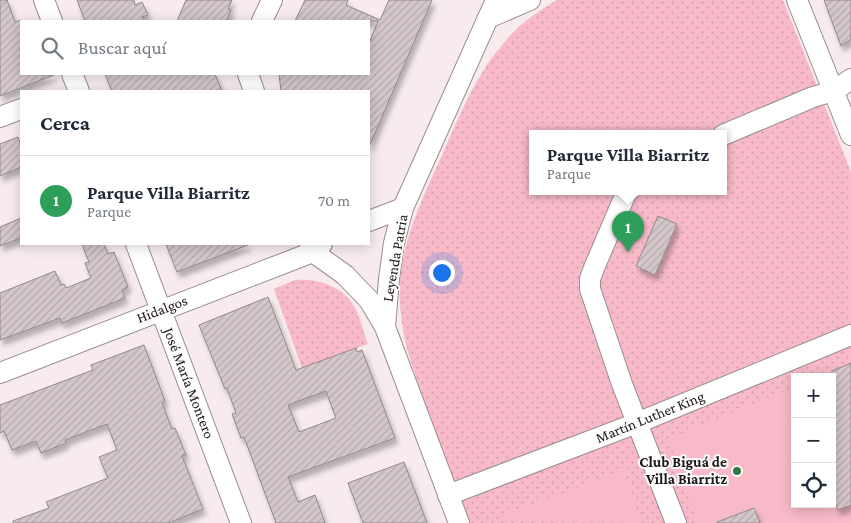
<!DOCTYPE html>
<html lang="es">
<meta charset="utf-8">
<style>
:root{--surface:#fff;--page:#f2f2f3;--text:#1f2937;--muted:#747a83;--line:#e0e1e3;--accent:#2f7946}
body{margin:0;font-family:"Crimson Pro",serif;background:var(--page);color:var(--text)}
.controls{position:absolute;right:15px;bottom:15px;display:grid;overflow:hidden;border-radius:0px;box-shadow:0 2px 12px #0003}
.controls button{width:45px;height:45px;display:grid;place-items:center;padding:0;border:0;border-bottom:1px solid var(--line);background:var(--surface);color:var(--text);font:25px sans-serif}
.you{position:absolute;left:441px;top:272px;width:18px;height:18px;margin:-12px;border:4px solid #fff;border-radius:50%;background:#1a73e8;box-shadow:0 0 0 8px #1a73e833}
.badge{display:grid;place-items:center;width:32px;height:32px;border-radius:50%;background:var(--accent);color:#fff;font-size:16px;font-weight:700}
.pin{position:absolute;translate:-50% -41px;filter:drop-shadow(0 1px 2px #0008)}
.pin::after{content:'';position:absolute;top:26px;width:18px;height:15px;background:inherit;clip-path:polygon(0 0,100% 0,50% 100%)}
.popup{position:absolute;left:529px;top:130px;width:198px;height:65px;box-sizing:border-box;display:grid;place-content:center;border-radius:0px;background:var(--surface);filter:drop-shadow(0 1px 4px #0005);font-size:16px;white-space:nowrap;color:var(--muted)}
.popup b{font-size:19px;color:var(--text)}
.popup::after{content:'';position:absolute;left:50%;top:100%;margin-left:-10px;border:10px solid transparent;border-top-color:var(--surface)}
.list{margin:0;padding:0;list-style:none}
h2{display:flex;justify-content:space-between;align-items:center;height:65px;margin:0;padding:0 20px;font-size:21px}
h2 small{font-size:16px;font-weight:400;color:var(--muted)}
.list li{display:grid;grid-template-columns:32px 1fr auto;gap:15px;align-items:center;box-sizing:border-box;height:90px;padding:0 20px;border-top:1px solid var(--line)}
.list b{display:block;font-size:19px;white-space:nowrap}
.list p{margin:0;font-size:16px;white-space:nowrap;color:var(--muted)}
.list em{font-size:16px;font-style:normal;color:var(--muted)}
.icon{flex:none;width:28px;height:28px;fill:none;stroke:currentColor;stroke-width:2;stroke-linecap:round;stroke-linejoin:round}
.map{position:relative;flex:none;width:851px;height:523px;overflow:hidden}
.search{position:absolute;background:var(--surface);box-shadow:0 2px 12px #0003;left:20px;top:20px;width:350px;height:55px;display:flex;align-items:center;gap:12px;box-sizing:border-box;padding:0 18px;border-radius:0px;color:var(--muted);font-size:19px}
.panel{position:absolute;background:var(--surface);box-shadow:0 2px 12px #0003;left:20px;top:90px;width:350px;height:155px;border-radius:0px}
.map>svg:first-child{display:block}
.green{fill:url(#green-dots);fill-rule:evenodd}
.pitch{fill:#f8bac9}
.building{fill:url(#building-hatch);stroke:#93878a;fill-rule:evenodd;filter:url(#shadow)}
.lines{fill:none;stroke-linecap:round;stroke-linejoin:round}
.street-casing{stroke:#998d8f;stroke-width:22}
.street{stroke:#fff;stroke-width:20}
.poi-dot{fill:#2f7946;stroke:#fdfbfb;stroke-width:2}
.labels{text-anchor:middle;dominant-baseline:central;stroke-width:4;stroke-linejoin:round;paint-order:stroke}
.street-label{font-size:15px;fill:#1c1718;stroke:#fdfbfb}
.poi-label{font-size:15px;font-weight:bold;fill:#1c1718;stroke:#fdfbfb;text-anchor:end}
</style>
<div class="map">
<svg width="851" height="523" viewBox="0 0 851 523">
<defs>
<pattern id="green-dots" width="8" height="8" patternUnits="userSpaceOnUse" patternTransform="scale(1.25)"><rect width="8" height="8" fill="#f8bac9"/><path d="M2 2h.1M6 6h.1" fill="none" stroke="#d49fac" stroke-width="1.8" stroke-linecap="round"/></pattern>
<pattern id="building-hatch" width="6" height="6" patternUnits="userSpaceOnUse" patternTransform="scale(1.25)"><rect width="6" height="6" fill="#d4c7ca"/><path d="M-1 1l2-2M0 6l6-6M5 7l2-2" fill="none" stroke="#b5aaad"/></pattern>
<filter id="shadow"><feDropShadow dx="3" dy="5.5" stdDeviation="2.5" flood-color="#0004"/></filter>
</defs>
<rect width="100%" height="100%" fill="#f7ebed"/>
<g class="green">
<path d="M557,0H783L851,172V523H468C454,484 440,444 426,405C416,376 403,345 401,314C399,298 399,281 402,265C408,228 424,195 439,162C458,119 476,72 509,37C522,22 540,10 557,0ZM533,133H723V191H533ZM795,377H832V504H795Z"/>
<path d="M295,280C315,278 340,285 352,303C360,314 363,331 368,344L302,368L274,289Z"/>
</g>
<g class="pitch">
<polygon points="851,364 851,523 699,523 668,439 795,387 795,504 832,504 832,377 820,377"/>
<polygon points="622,470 642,523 489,522"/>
</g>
<g class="building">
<polygon points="0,0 7,0 15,22 21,20 21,74 54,75 0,96"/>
<polygon points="77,0 134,0 135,5 142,2 148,15 142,17 144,21 85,21"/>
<polygon points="186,0 232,0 228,9 231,10 226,21 177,21"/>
<polygon points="305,0 348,0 346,5 380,20 389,0 432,0 369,147 369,91 281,91 279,74 369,74 369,43 378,21 295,21"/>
<polygon points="824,0 851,0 851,39 841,46"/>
<polygon points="105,74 215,74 222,91 112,91"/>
<polygon points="18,137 21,146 21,167 0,176 0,144"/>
<polygon points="658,216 677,224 655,275 636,266"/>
<polygon points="21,218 21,238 0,246 0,227"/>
<polygon points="82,244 104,244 108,254 114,252 128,287 122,290 125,298 62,323 60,318 0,340 0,293 55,271 61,285 64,284 66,288 91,278 85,263 89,262"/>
<polygon points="166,244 248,244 248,245 177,272"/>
<path d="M268,297L296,370L356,348L357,352L362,350L395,438L288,477L298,502L315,495L325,523H276L244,437L241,438L232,414L236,413L227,388L225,389L199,325ZM326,391L336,418L299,432L288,405Z"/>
<polygon points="144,345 165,401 162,403 172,429 175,428 186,455 182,456 203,509 168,523 13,523 13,521 49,508 46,502 108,478 99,457 117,450 107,424 65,440 66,443 41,453 36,441 12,450 4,431 0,433 0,405 93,370 91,365"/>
<polygon points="851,363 851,505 838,510 832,496 832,371"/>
<polygon points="404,462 427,523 363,523 348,483"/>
<polygon points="754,508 760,523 717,523 717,522"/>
</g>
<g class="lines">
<defs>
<g id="street">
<polyline points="44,0 52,21"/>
<polyline points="797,0 851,135"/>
<polyline points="488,18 530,0"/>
<polyline points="262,21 272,0"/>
<polyline points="72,74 79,91"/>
<polyline points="248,74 254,91"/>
<polyline points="0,117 21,109"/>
<polyline points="723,135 813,97 834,91 851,79"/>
<polyline points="627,191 594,268 590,279 590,289 622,384 676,523"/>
<polyline points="369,221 403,208"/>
<polyline points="136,244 241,523"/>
<polyline points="310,244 313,252 345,275 369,300 385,327"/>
<polyline points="0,373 313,252 322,244"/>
<polyline points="448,495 637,423 851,335"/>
<polyline points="459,523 385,327 389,279 394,243 403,208 496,0"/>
</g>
</defs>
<use href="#street" class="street-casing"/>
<use href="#street" class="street"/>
</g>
<circle class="poi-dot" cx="737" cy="471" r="5"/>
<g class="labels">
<g class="street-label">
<text transform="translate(395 258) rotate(-80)">Leyenda Patria</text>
<text transform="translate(162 309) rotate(-21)">Hidalgos</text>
<text transform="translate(189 383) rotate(69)">José María Montero</text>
<text transform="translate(650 417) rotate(-22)">Martín Luther King</text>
</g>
<g class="poi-label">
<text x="727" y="462">Club Biguá de<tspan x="727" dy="17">Villa Biarritz</tspan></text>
</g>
</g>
</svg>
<div class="controls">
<button>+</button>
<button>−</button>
<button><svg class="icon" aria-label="locate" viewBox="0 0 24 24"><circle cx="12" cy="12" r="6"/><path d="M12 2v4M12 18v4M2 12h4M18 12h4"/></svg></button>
</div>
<div class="you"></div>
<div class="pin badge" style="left:628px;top:252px;background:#2e9e5b">1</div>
<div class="popup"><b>Parque Villa Biarritz</b>Parque</div>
<div class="search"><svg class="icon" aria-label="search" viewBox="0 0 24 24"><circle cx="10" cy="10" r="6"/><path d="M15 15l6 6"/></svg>Buscar aquí</div>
<section class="panel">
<h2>Cerca<small></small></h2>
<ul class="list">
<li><span class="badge" style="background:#2e9e5b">1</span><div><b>Parque Villa Biarritz</b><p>Parque</p></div><em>70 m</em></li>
</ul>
</section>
</div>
